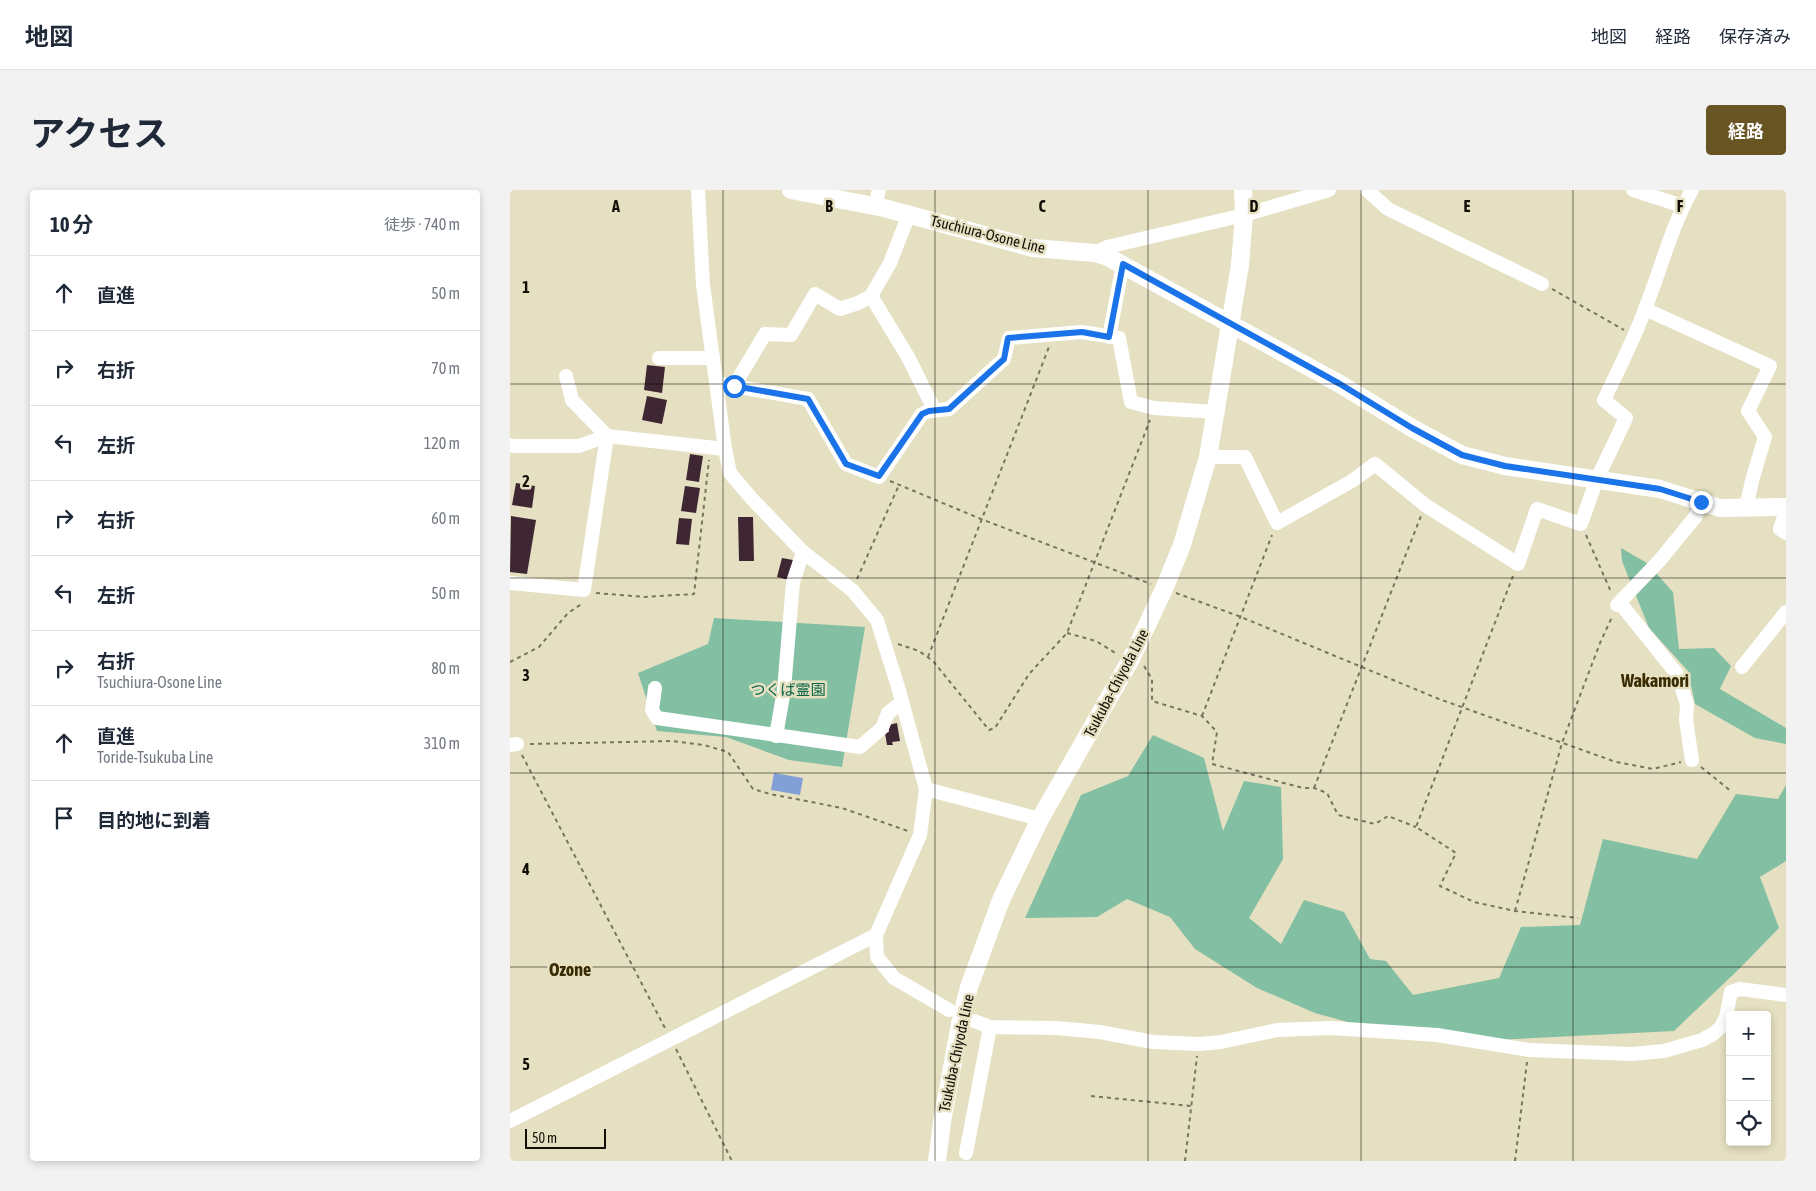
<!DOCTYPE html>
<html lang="ja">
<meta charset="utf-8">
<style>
:root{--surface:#fff;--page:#f2f2f3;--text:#1f2937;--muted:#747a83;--line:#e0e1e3;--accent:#695524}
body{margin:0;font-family:"Asap Condensed","Noto Sans JP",sans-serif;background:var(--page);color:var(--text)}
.controls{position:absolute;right:15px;bottom:15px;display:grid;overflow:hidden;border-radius:5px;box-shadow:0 2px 8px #0003}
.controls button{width:45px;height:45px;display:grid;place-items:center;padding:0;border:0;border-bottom:1px solid var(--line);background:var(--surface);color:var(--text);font:25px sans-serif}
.scale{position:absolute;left:15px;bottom:12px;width:81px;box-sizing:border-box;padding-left:5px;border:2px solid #110e05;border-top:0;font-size:14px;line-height:18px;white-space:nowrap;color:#110e05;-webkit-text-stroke:4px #e5e0c1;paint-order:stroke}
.stop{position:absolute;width:15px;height:15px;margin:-11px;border:4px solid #1a73e8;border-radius:50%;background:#fff}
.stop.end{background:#1a73e8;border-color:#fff;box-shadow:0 1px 5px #0008}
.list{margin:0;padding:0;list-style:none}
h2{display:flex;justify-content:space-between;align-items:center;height:65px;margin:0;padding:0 20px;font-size:21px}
h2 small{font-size:16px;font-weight:400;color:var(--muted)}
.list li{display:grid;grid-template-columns:32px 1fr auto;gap:15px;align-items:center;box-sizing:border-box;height:75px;padding:0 20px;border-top:1px solid var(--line)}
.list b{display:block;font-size:19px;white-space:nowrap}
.list p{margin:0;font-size:16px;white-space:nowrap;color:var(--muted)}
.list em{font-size:16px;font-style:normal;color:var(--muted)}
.icon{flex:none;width:28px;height:28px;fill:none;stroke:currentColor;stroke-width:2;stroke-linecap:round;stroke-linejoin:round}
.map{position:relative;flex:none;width:1276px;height:971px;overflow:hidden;border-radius:5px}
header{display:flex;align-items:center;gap:30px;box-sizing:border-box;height:70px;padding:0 25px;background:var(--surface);border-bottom:1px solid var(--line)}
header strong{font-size:24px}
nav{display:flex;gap:28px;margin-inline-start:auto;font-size:18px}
.intro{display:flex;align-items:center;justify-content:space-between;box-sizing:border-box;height:120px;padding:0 30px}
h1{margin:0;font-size:35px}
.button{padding:12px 22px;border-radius:5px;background:var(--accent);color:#fff;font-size:18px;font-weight:700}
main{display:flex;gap:30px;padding:0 30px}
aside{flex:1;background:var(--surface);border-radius:5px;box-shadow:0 2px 8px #0003}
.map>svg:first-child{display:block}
.green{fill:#83bfa2}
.water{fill:#82a0d6}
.building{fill:#3e2632}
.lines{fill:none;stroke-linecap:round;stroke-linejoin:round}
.path{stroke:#787460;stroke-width:2;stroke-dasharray:4 4;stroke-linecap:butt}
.minor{stroke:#fff;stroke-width:14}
.major{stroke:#fff;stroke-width:18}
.route{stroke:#1a73e8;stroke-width:6}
.grid{fill:none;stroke:#110e05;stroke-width:1;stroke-opacity:0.55}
.labels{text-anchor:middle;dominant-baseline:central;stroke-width:5;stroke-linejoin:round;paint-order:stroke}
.street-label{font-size:15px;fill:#110e05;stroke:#e5e0c1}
.park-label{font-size:15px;fill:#086446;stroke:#e5e0c1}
.quarter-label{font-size:18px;font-weight:bold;fill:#392a00;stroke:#e5e0c1}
.grid-label{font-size:16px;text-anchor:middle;font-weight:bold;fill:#110e05;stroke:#e5e0c1;stroke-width:5;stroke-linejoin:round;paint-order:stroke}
</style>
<header>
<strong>地図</strong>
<nav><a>地図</a><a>経路</a><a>保存済み</a></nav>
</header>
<div class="intro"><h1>アクセス</h1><a class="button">経路</a></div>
<main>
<aside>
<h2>10 分<small>徒歩 · 740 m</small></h2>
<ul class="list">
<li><svg class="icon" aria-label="ahead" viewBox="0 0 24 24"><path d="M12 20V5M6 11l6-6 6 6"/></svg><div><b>直進</b></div><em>50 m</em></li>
<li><svg class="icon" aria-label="right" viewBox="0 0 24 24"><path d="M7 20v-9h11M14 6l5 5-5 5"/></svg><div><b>右折</b></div><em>70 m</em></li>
<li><svg class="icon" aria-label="left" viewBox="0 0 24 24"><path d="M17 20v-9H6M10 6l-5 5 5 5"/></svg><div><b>左折</b></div><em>120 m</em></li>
<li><svg class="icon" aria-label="right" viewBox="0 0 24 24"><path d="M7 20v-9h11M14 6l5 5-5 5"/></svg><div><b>右折</b></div><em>60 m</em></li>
<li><svg class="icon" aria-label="left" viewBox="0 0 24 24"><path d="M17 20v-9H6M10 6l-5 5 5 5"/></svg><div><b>左折</b></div><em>50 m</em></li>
<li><svg class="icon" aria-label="right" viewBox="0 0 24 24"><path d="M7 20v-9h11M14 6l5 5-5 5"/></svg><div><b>右折</b><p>Tsuchiura-Osone Line</p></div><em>80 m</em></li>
<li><svg class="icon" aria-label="ahead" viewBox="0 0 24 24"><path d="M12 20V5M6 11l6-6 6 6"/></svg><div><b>直進</b><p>Toride-Tsukuba Line</p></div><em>310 m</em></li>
<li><svg class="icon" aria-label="arrive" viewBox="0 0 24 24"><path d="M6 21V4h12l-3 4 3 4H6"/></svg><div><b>目的地に到着</b></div></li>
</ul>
</aside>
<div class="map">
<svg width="1276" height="971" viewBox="0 0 1276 971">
<rect width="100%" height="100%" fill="#e5e0c1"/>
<g class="green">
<polygon points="1111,358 1137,373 1163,402 1169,459 1204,458 1221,476 1210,499 1276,538 1276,554 1245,548 1185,514 1178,481 1139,438 1112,371"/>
<polygon points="204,428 355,437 332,577 279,570 216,547 147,541 128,483 198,454"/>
<polygon points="643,545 694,568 713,641 734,591 771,597 773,669 739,728 771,754 794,710 834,722 860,769 876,771 903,805 989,788 1011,737 1070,735 1093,649 1187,669 1226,604 1268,609 1276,595 1276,671 1250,687 1269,738 1229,779 1164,841 964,851 921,838 845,834 805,823 747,798 685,759 660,727 617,709 587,727 515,728 571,605 618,586"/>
</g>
<polygon class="water" points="264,583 293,588 290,605 261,600"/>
<g class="building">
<polygon points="137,175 155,177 152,203 134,200"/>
<polygon points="137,206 157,210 152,234 132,230"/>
<polygon points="180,264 193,266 189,292 176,290"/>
<polygon points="6,293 25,296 22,318 2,315"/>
<polygon points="175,296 190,298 186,323 171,321"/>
<polygon points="1,326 26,330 17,384 0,382"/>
<polygon points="228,327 243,327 244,371 229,371"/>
<polygon points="169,328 182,329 179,355 166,354"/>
<polygon points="272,368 283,370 279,390 267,387"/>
<polygon points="387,533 390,551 382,552 383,555 377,555 375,543 379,542 378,535"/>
</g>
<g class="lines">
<g class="path">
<polyline points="1042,99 1114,140"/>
<polyline points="380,291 471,329 641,394"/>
<polyline points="1076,345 1101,402"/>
<polyline points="1003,386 906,637 946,663 930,696 964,712 1005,721 1068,728"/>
<polyline points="347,389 389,295"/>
<polyline points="86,403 135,407 184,404 199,270"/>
<polyline points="666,403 731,427 929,509 1106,572 1143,579 1171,572"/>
<polyline points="557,443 586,451 607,464"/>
<polyline points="388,454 409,461 423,471 479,540 485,538 519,484 557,443 640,230"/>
<polyline points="418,467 539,157"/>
<polyline points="0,472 29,457 58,423 73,413"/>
<polyline points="634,476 642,489 642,511 692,526 707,542 702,574 793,598 804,598 817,603 828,625 865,634 878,626 906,637"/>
<polyline points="692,526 762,345"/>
<polyline points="20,554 162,551 194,555 218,562 243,599 260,604 332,618 398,641"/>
<polyline points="12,565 156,840"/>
<polyline points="1191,577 1222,602"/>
<polyline points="804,598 911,326"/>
<polyline points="1005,721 1052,553 1090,453 1102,427"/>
<polyline points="166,859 222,971"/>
<polyline points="581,906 681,916"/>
<polyline points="675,971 687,866"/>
<polyline points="1005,971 1017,872"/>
</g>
<g class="minor">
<polyline points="188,0 193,95 215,259 220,283 242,309 293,362 342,400 367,430 388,497 416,599 410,645 366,745 367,767 384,788 439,820"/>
<polyline points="857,0 878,19 1032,94"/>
<polyline points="1123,0 1173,16"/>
<polyline points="365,16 369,0"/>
<polyline points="585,63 597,57 734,25 819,0"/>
<polyline points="361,106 398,167 425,221"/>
<polyline points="1135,119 1260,176 1238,221 1255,247 1243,287 1236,317"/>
<polyline points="599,147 613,74"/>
<polyline points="149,168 203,168"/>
<polyline points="56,186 62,210 97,246"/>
<polyline points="206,193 298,209 336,274 369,287 412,224 419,221 439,219 494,169 499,148 572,142 609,148 621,212 644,218 706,222"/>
<polyline points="224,196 255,144 281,145 305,104 330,119 348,113 361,106 380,73 399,24"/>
<polyline points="0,255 4,256 69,256 97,246 215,259"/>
<path d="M698,267H735L767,333L842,291L865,274L915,315L1008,374L1027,319L1071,334L1087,289L1116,228L1094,210C1108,180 1124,150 1135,119C1151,79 1161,37 1182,0"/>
<polyline points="1276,321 1270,339 1276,343"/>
<polyline points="0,393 74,400 97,246"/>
<polyline points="1110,413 1167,484 1177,514 1176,530 1182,570"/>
<polyline points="1107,415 1150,370 1186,326 1191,312"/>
<polyline points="1232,477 1276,422"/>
<polyline points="145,498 142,520 147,528 350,557 372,538 378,523 392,512"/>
<polyline points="266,546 274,500 283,392 293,362"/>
<polyline points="0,555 7,554"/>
<polyline points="416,599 530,629"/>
<polyline points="464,831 480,837 546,838 590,842 643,852 689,854 711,852 767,840 821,838 927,845 1019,860 1122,864 1154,861 1192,850 1203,844 1211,837 1216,827 1221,802 1230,799 1276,805"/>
<polyline points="0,931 366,745"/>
<polyline points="456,963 480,837"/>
</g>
<g class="major">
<polyline points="281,0 374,18 523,58 585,63 598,67 830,194 902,238 952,265 995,276 1150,299 1210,318 1276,317"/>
<polyline points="427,971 432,932 450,834 459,797 491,710 530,629 621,469 654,399 672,355 698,267 730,75 734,25 733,0"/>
</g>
</g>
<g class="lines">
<polyline class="route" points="224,196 298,209 336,274 369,286 412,224 419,221 439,219 494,169 498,148 572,142 599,147 613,74 830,194 902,238 952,265 995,276 1150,299 1191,312"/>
</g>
<path class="grid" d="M213,0V971M425,0V971M638,0V971M851,0V971M1063,0V971M0,194H1276M0,388H1276M0,583H1276M0,777H1276"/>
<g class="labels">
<g class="street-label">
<text transform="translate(478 44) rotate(14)">Tsuchiura-Osone Line</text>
<text transform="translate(606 493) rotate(-62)">Tsukuba-Chiyoda Line</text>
<text transform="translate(446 863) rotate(-78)">Tsukuba-Chiyoda Line</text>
</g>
<g class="park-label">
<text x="278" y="499">つくば霊園</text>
</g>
<g class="quarter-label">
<text x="1145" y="490">Wakamori</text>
<text x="60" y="779">Ozone</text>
</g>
</g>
<g class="grid-label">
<text x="106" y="22">A</text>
<text x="319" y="22">B</text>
<text x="532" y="22">C</text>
<text x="744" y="22">D</text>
<text x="957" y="22">E</text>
<text x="1170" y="22">F</text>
<text x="16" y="103">1</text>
<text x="16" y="297">2</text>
<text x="16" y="491">3</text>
<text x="16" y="685">4</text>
<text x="16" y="880">5</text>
</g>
</svg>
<div class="controls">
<button>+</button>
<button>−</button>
<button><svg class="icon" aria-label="locate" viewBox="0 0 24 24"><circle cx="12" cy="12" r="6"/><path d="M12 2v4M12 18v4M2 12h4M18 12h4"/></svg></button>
</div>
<div class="scale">50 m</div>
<div class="stop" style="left:224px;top:196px"></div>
<div class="stop end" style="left:1191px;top:312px"></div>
</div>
</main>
